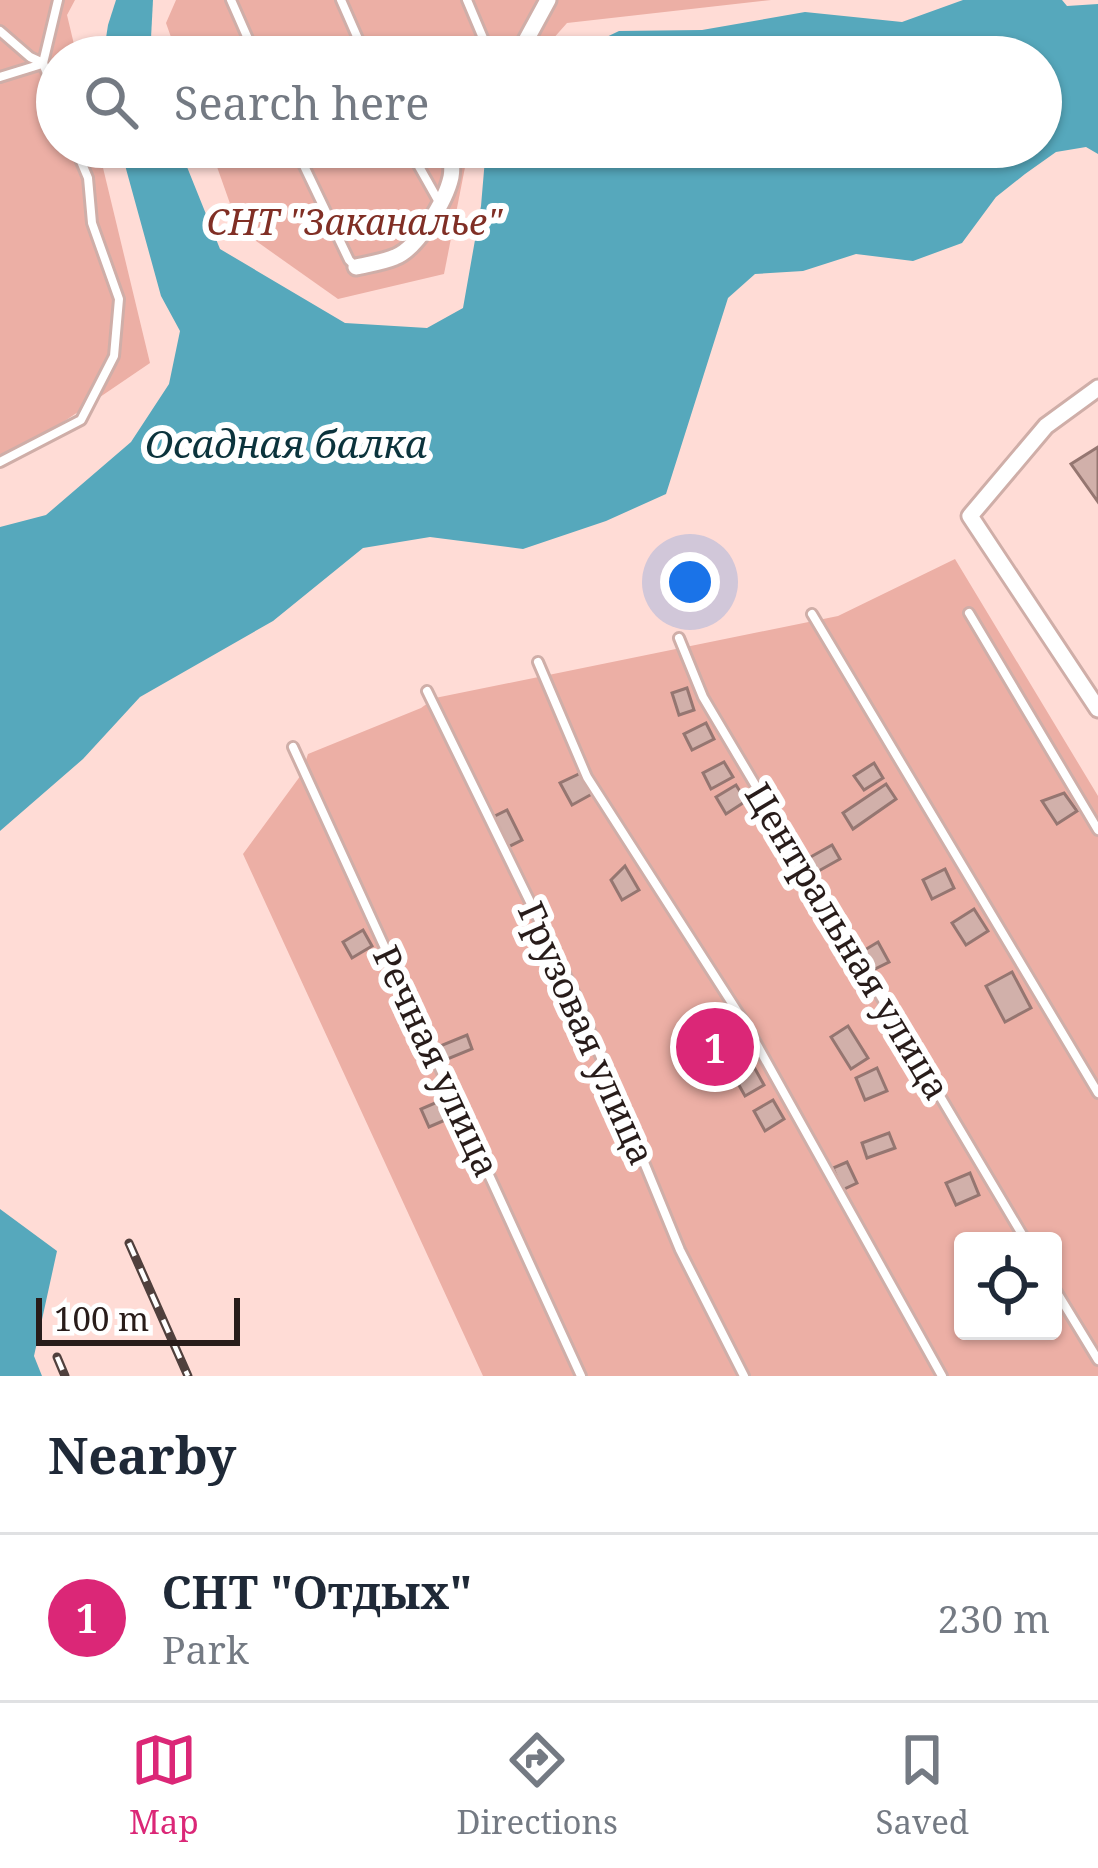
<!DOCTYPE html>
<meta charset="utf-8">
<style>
:root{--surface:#fff;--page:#f6f6f7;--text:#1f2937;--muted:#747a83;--line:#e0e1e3;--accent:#db2777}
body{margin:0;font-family:"Noto Serif",serif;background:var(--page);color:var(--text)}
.controls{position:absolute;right:36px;bottom:36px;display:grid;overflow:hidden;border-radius:12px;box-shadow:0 3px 9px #0004}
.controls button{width:108px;height:108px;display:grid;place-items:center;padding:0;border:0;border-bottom:3px solid var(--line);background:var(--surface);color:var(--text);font:60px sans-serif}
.scale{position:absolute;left:36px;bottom:30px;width:204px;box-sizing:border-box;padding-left:12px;border:6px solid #281c1a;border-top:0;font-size:33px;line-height:42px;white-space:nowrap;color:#281c1a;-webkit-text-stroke:9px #fff;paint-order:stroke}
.you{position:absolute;left:690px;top:582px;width:42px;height:42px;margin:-30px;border:9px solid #fff;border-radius:50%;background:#1a73e8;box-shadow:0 0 0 18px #1a73e833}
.badge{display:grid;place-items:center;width:78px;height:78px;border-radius:50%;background:var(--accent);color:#fff;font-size:39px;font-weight:700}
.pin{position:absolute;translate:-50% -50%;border:6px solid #fff;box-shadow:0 3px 12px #0006}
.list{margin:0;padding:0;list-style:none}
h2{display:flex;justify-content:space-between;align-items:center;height:156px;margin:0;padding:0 48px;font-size:51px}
h2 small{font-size:39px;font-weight:400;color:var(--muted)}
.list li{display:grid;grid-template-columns:78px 1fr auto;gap:36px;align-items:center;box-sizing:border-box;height:168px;padding:0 48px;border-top:3px solid var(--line)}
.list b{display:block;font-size:45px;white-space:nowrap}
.list p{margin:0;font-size:39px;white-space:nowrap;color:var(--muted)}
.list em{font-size:39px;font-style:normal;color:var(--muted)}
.icon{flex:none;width:66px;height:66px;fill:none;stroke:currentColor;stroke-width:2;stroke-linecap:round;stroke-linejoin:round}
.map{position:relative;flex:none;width:1098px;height:1376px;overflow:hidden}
.search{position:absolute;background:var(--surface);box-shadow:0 3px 9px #0004;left:36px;right:36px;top:36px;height:132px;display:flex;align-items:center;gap:30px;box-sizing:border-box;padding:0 42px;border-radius:66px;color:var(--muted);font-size:45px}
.sheet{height:324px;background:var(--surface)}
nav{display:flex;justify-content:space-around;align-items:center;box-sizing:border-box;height:168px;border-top:3px solid var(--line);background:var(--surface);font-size:33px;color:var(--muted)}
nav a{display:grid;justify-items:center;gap:6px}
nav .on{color:var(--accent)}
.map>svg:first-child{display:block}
.green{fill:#ecafa5;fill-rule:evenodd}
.water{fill:#56a8bc}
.building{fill:#d1b0aa;stroke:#957671;stroke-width:3}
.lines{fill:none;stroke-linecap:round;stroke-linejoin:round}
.service-casing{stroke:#cfaea8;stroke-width:14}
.minor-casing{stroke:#cfaea8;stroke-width:21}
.service{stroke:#fff;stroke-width:8}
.minor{stroke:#fff;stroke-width:15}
.rail-casing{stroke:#50403d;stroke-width:9}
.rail{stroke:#fff;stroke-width:4.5;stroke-dasharray:14;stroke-linecap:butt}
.labels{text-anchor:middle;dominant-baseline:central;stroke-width:12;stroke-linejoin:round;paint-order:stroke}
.park-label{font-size:36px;font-style:italic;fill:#802f25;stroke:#fff}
.street-label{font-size:36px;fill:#281c1a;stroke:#fff}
.water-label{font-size:39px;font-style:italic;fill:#0b333c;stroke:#fff}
</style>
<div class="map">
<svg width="1098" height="1376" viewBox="0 0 1098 1376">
<rect width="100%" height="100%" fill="#ffdcd6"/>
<g class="green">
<polygon points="0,0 75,0 67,15 77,57 57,57 57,147 98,147 150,363 0,465"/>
<polygon points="176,0 771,0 567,23 537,57 178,57 166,23"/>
<polygon points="210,147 469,147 444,274 338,299 239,229"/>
<path d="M955,559L1098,796V1376H483L243,854L301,775L308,754L421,708L435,698L838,616ZM963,1241H1053V1331H963Z"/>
</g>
<g class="water">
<polygon points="116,0 153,0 150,57 103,57 108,25"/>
<polygon points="963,0 1062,0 1067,6 1098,4 1098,154 1086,147 1056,152 1025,174 996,197 962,243 913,261 856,254 803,271 755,274 728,298 666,494 606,521 523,549 430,537 363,548 273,621 140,697 83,759 0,831 0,527 46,515 131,442 169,384 180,331 161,296 120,147 179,147 220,249 345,323 427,328 463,308 481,206 486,147 1041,147 1041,57 565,57 619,31 702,30 805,12 902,22"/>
<polygon points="0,1209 57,1251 34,1356 42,1376 0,1376"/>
</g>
<g class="building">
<polygon points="1098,447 1098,502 1071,464"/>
<polygon points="687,688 694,710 679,715 672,693"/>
<polygon points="706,723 714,739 692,750 684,734"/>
<polygon points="724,762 733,777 711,789 703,773"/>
<polygon points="874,763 883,778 864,790 854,776"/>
<polygon points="581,773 592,794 572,805 560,783"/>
<polygon points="886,784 896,799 853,829 843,813"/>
<polygon points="736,785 746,801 726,814 716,797"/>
<polygon points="1064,793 1077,811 1057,824 1042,801"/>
<polygon points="507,810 522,840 504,849 489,819"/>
<polygon points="832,845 840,859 815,873 807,859"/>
<polygon points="625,866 639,890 622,900 611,880"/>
<polygon points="945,869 954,888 932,899 923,880"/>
<polygon points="974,909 988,931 966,945 952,923"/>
<polygon points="363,930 372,946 352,958 343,942"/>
<polygon points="878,942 889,962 873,970 863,951"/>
<polygon points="1012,972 1031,1008 1005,1022 986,986"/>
<polygon points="848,1026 868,1058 851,1069 831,1037"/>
<polygon points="467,1035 472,1049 445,1060 440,1046"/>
<polygon points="754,1067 764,1085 745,1096 735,1078"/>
<polygon points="877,1068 887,1091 865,1100 856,1078"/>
<polygon points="442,1100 450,1118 429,1127 421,1109"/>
<polygon points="773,1100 784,1119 765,1131 754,1111"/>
<polygon points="889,1133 895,1148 867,1158 862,1143"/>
<polygon points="847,1162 857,1183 842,1190 833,1168"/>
<polygon points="970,1173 979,1195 956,1205 946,1183"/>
</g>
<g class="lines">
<defs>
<g id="service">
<polyline points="231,0 256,57"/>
<polyline points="341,0 366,57"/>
<polyline points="467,0 491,57"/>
<polyline points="0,31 30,57 43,63"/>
<polyline points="0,77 42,64"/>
<polyline points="57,100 43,63 58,0"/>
<polyline points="295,147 349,260 355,266"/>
<polyline points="408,147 439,202"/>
<polyline points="0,462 81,420 114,356 119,299 92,223 88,178 75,147"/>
<polyline points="969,613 1098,830"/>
<polyline points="812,614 1098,1093"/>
<polyline points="679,638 703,697 1026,1241"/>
<polyline points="538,662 587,777 746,1025 942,1376"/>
<polyline points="427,691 574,992 680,1250 744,1376"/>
<polyline points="293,747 581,1376"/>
<polyline points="1053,1286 1098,1360"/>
</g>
<g id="minor">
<polyline points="517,57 548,0"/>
<path d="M356,267C369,264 383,262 395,257C417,249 446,200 451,177C453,168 451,156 451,147"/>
<polyline points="1098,388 1046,426 970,516 1098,709"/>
</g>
</defs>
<use href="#service" class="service-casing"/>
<use href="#minor" class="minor-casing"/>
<use href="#service" class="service"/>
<use href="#minor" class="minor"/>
<defs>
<g id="rail">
<polyline points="129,1243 188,1376"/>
<polyline points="57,1357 65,1376"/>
</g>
</defs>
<use href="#rail" class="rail-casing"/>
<use href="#rail" class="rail"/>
</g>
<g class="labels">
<g class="park-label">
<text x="354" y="221">СНТ "Заканалье"</text>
</g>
<g class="street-label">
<text transform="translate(848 941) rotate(59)">Центральная улица</text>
<text transform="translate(587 1033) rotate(66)">Грузовая улица</text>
<text transform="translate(437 1061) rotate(65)">Речная улица</text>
</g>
<g class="water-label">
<text x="286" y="442">Осадная балка</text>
</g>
</g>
</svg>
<div class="controls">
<button><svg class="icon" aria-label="locate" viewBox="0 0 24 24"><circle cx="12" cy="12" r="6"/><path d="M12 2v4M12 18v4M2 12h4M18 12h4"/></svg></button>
</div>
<div class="scale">100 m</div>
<div class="you"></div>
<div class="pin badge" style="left:715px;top:1047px">1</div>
<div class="search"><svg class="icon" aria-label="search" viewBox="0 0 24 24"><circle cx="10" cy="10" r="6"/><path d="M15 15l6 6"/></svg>Search here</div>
</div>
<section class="sheet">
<h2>Nearby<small></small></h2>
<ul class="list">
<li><span class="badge">1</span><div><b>СНТ &quot;Отдых&quot;</b><p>Park</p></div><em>230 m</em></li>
</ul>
</section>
<nav>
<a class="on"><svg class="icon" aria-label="map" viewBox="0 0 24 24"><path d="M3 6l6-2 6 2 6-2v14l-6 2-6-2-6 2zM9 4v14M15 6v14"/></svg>Map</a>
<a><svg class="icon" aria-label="directions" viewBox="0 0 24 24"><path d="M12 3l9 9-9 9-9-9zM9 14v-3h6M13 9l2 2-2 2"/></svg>Directions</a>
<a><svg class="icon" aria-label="saved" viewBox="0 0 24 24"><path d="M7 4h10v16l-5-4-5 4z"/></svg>Saved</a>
</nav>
